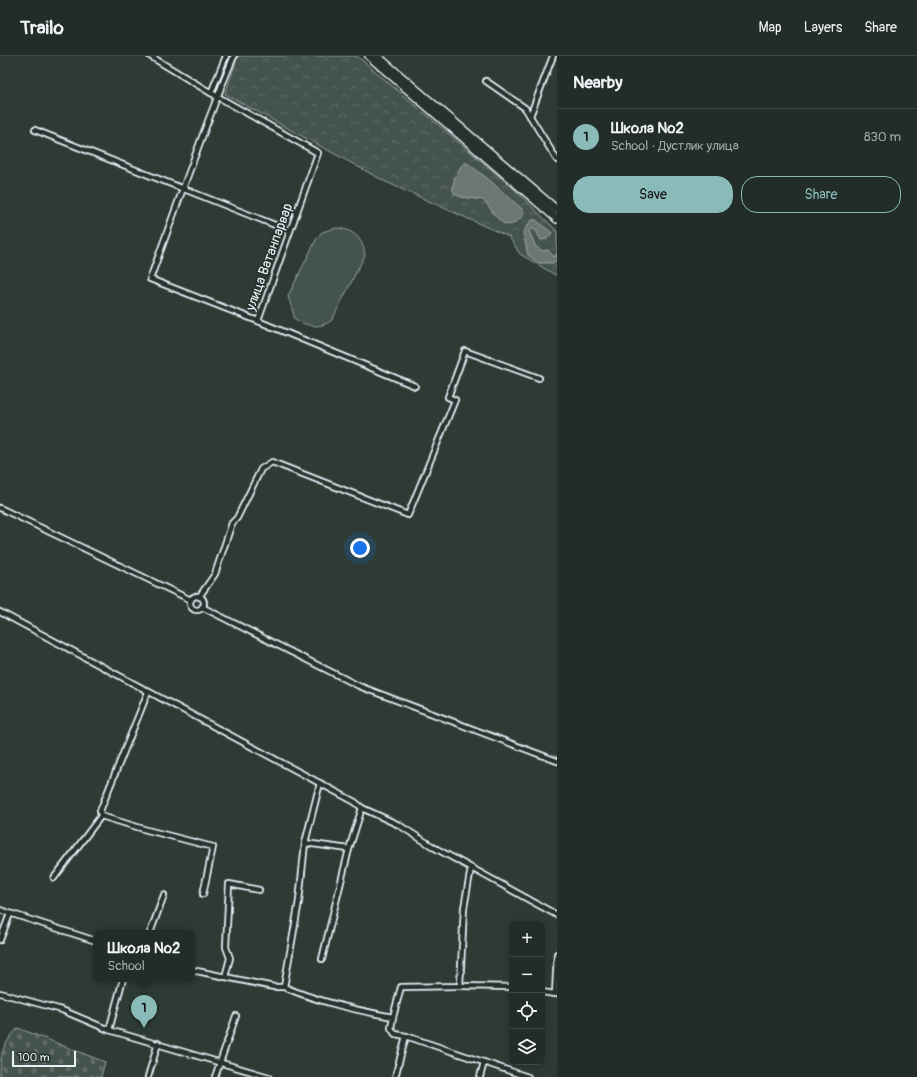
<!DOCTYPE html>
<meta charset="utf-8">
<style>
:root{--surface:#222c28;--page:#2e3834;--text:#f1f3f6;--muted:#a2a7a8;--line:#3f4845;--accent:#8bbbb9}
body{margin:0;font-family:Pangolin,sans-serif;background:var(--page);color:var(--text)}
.controls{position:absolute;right:12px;bottom:12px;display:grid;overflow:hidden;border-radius:8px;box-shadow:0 2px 10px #0003}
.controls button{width:36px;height:36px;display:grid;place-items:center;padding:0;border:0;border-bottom:1px solid var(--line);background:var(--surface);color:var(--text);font:20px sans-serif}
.scale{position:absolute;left:12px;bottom:10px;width:64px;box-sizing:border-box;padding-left:4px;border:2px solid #e8f1f8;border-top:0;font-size:11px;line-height:14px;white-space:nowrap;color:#e8f1f8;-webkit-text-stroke:3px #26332d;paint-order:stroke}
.you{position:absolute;left:360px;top:492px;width:14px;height:14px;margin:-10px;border:3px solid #fff;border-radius:50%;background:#1a73e8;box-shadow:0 0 0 6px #1a73e833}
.badge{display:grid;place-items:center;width:26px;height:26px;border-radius:50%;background:var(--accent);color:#111;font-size:13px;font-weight:700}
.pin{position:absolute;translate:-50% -33px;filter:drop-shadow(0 1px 2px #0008)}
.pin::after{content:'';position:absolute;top:21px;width:14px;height:12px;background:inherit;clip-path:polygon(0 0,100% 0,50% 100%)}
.popup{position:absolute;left:93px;top:874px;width:102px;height:52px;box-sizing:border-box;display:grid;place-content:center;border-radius:8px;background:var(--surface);filter:drop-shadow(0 1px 3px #0005);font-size:13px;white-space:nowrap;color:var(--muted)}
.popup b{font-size:15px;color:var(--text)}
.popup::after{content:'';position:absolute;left:50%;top:100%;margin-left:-8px;border:8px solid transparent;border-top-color:var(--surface)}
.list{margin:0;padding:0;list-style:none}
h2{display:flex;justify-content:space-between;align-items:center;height:52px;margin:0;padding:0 16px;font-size:17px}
h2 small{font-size:13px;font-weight:400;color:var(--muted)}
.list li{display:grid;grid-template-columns:26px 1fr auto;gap:12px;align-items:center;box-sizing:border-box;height:56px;padding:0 16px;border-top:1px solid var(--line)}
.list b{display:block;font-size:15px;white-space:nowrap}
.list p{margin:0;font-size:13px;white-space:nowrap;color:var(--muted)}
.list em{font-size:13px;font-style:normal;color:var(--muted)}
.actions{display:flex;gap:8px;padding:12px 16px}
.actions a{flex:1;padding:9px 0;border:1px solid var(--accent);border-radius:16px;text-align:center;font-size:14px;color:var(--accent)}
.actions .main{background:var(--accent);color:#111}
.icon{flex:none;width:22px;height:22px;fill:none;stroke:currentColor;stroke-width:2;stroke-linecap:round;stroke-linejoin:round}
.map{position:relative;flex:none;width:557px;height:1021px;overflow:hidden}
header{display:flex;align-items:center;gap:24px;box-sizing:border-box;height:56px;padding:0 20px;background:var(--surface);border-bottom:1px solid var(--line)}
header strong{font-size:19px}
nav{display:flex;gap:22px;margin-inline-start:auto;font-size:14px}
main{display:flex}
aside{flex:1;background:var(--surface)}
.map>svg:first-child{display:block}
.cemetery{fill:url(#cemetery-stones);stroke:#96a2a3}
.park{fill:url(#park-crowns);stroke:#96a2a3}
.pitch{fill:#45524e;stroke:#96a2a3}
.water{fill:#6b7775;stroke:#9da8a9}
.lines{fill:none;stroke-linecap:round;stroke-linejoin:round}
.street-casing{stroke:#e8f1f8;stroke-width:8}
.primary-casing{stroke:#e8f1f8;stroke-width:10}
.street{stroke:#26332d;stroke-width:4.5}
.primary{stroke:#26332d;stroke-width:7}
.labels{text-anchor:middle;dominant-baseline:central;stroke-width:3.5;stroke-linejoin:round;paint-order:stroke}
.street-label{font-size:14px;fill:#e8f1f8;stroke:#26332d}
</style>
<header>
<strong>Trailo</strong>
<nav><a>Map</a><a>Layers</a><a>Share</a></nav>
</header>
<main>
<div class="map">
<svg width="557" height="1021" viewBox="0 0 557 1021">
<defs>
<pattern id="cemetery-stones" width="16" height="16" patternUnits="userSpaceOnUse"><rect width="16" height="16" fill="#45524e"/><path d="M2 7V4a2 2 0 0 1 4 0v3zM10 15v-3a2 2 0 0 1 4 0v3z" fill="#606b68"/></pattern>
<pattern id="park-crowns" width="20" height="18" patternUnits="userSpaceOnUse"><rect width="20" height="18" fill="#45524e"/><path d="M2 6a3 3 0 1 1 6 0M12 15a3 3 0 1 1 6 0" fill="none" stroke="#606b68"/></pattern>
</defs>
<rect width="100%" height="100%" fill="#2e3b35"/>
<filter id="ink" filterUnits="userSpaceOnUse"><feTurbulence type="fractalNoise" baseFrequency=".025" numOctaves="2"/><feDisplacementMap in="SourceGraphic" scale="8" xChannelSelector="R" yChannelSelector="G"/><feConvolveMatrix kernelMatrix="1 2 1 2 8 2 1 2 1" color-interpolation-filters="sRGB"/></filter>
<g filter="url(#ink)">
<path class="cemetery" d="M18,972L105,1006L101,1021H0C0,997 2,990 18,972Z"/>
<polygon class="park" points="238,0 357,0 513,132 557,175 557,220 520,198 509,181 386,126 225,38"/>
<path class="pitch" d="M336,172C353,173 363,182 365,199L332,264C320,273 308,271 295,263L288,240L317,182L322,176Z"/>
<g class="water">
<path d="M464,107H467L487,122L522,153L524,155C524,160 521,162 517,165C502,179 491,150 483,144L461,141L454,137C450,129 457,114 464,107Z"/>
<polygon points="532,164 536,164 552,177 547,183 541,184 535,173 531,173 529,175 536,191 543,195 548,194 554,201 557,197 557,204 553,207 538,207 528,199 523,176"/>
</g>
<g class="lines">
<defs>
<g id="street">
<path d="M150,0L211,37C247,57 283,77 318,97L258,265L150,223C178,148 203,73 234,0"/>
<polyline points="486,25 525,52 557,104"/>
<polyline points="211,37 226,0"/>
<polyline points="530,60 553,0"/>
<polyline points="35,74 290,175"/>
<polyline points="258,265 415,330"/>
<polyline points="0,452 191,544"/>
<circle cx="197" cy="547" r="7"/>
<polyline points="199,541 215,518 232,467 237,462 261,413 272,406 408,459 455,344 448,341 465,295 539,322"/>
<polyline points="202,551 359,630 557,705"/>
<polyline points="0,556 355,746 362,752"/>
<polyline points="101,760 147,774 213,791 203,838"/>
<polyline points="305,787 320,727"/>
<polyline points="54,822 101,760 100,755 148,636"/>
<polyline points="0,854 96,885"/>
<polyline points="150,877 164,839"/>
<polyline points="0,884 10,858"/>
<polyline points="557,898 555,938 557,938"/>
<polyline points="322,903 349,793 362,752 399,769 435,792 557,859"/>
<polyline points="192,914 274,931 284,931 299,845 305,787 349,793"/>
<polyline points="225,921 230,902 226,891 229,828 259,834"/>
<polyline points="460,930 512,931"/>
<path d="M284,931C319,946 355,954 393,961L391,972L395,978L406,980L528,1021"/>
<polyline points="542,936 555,938"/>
<polyline points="0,937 62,954 109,974 269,1021"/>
<polyline points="393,961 401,931 460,930 464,852 471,812"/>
<polyline points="109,974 123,923"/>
<polyline points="148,1021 158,987"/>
<polyline points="215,1021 236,960"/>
<polyline points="395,1021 406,980"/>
<polyline points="480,1021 484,1006"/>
</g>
<g id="primary">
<polyline points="369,0 557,163"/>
<polyline points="377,0 557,154"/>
</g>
</defs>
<use href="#street" class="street-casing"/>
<use href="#primary" class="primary-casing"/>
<use href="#street" class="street"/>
<use href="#primary" class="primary"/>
</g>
</g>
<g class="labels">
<g class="street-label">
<text transform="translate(269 201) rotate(-70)">улица Ватанпарвар</text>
</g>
</g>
</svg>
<div class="controls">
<button>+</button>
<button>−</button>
<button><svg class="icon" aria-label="locate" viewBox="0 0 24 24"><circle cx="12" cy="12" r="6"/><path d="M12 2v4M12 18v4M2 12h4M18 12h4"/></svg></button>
<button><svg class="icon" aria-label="layers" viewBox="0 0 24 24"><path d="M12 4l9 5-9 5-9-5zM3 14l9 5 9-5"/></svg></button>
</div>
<div class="scale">100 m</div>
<div class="you"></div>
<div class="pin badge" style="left:144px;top:972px">1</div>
<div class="popup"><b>Школа №2</b>School</div>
</div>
<aside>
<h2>Nearby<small></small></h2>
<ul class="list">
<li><span class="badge">1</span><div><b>Школа №2</b><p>School · Дустлик улица</p></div><em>830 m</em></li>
</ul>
<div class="actions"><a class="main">Save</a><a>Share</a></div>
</aside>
</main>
